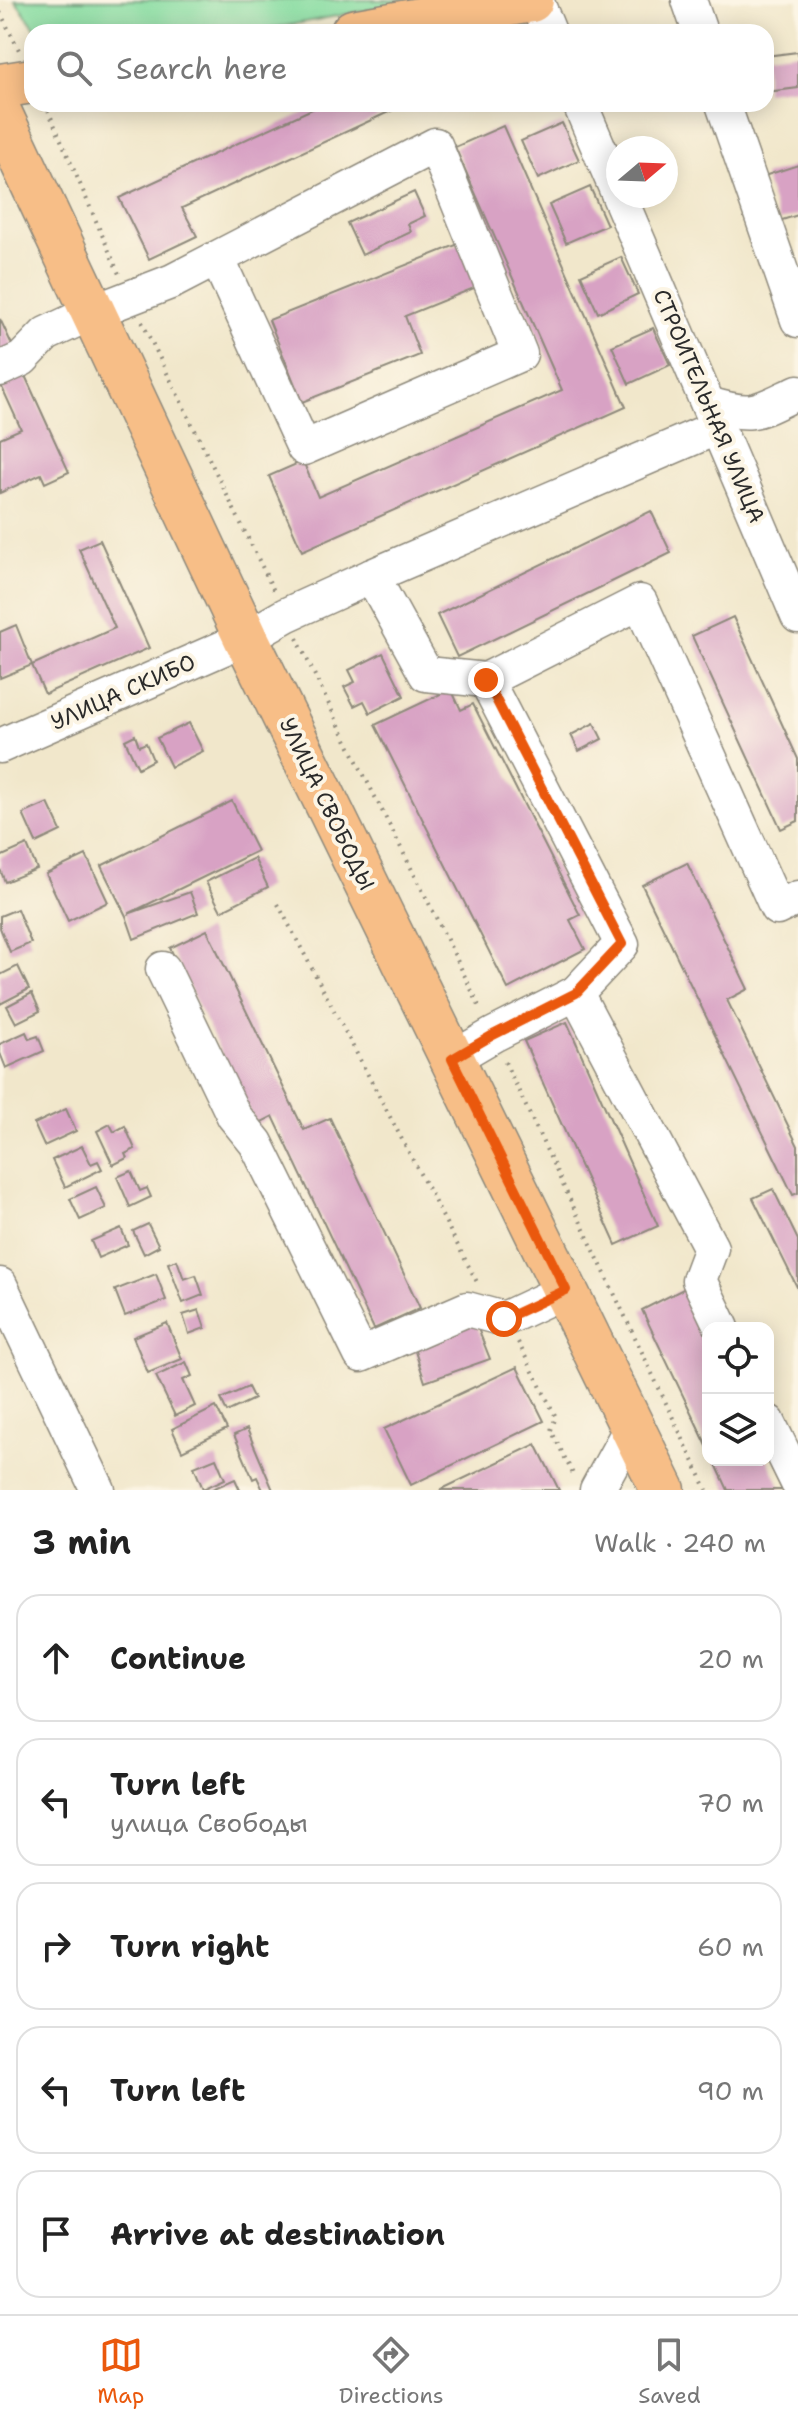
<!DOCTYPE html>
<meta charset="utf-8">
<style>
:root{--surface:#fff;--page:#f2f2f2;--text:#222;--muted:#767676;--line:#e0e0e0;--accent:#ea580c}
body{margin:0;font-family:"Shantell Sans",sans-serif;background:var(--page);color:var(--text)}
.controls{position:absolute;right:24px;bottom:24px;display:grid;overflow:hidden;border-radius:16px;box-shadow:0 4px 20px #0003}
.controls button{width:72px;height:72px;display:grid;place-items:center;padding:0;border:0;border-bottom:2px solid var(--line);background:var(--surface);color:var(--text);font:40px sans-serif}
.compass{position:absolute;left:606px;top:136px;width:72px;height:72px;border-radius:50%;background:var(--surface);box-shadow:0 4px 20px #0003;rotate:71deg}
.stop{position:absolute;width:24px;height:24px;margin:-18px;border:6px solid #ea580c;border-radius:50%;background:#fff}
.stop.end{background:#ea580c;border-color:#fff;box-shadow:0 2px 8px #0008}
.list{margin:0;padding:0;list-style:none}
h2{display:flex;justify-content:space-between;align-items:center;height:104px;margin:0;padding:0 32px;font-size:34px}
h2 small{font-size:26px;font-weight:400;color:var(--muted)}
.list li{display:grid;grid-template-columns:52px 1fr auto;gap:24px;align-items:center;box-sizing:border-box;height:128px;margin:0 16px 16px;padding:0 16px;border:2px solid var(--line);border-radius:24px}
.list b{display:block;font-size:30px;white-space:nowrap}
.list p{margin:0;font-size:26px;white-space:nowrap;color:var(--muted)}
.list em{font-size:26px;font-style:normal;color:var(--muted)}
.icon{flex:none;width:44px;height:44px;fill:none;stroke:currentColor;stroke-width:2;stroke-linecap:round;stroke-linejoin:round}
.map{position:relative;flex:none;width:798px;height:1490px;overflow:hidden}
.search{position:absolute;background:var(--surface);box-shadow:0 4px 20px #0003;left:24px;right:24px;top:24px;height:88px;display:flex;align-items:center;gap:20px;box-sizing:border-box;padding:0 28px;border-radius:24px;color:var(--muted);font-size:30px}
.sheet{height:824px;background:var(--surface)}
nav{display:flex;justify-content:space-around;align-items:center;box-sizing:border-box;height:112px;border-top:2px solid var(--line);background:var(--surface);font-size:22px;color:var(--muted)}
nav a{display:grid;justify-items:center;gap:4px}
nav .on{color:var(--accent)}
.map>svg:first-child{display:block}
.green{fill:#85dca0;stroke:#588466;stroke-width:2}
.building{fill:#d8a2c4}
.lines{fill:none;stroke-linecap:round;stroke-linejoin:round}
.minor-casing{stroke:#8e897b;stroke-width:37}
.major-casing{stroke:#8e897b;stroke-width:47}
.path{stroke:#8e897b;stroke-width:4;stroke-dasharray:2 6;stroke-linecap:butt}
.minor{stroke:#fff;stroke-width:34}
.major{stroke:#f7be87;stroke-width:44}
.route{stroke:#ea580c;stroke-width:10}
.labels{text-anchor:middle;dominant-baseline:central;stroke-width:8;stroke-linejoin:round;paint-order:stroke}
.street-label{font-size:22px;fill:#2b2b2b;stroke:#fcf5e5}
</style>
<div class="map">
<svg width="798" height="1490" viewBox="0 0 798 1490">
<rect width="100%" height="100%" fill="#fcf5e5"/>
<filter id="ink" filterUnits="userSpaceOnUse"><feTurbulence type="fractalNoise" baseFrequency=".0125" numOctaves="2"/><feDisplacementMap in="SourceGraphic" scale="16" xChannelSelector="R" yChannelSelector="G"/><feConvolveMatrix kernelMatrix="1 2 1 2 8 2 1 2 1" color-interpolation-filters="sRGB"/></filter>
<filter id="wash" filterUnits="userSpaceOnUse"><feTurbulence type="fractalNoise" baseFrequency=".006" numOctaves="4" result="noise"/><feDisplacementMap in="SourceGraphic" scale="32" xChannelSelector="R" yChannelSelector="G"/><feGaussianBlur stdDeviation="1.8" result="paint"/><feColorMatrix in="noise" values="0 0 0 0 0 0 0 0 0 0 0 0 0 0 0 0 0 1.4 0 .05"/><feComposite in="paint" operator="in"/></filter>
<g filter="url(#wash)">
<rect width="100%" height="100%" fill="#f1e7cb"/>
<polygon class="green" points="15,0 420,0 285,26 239,32 38,32"/>
<g id="blocks">
<g class="building">
<polygon points="798,52 798,88 766,92 766,56"/>
<polygon points="323,104 408,105 395,109 182,208 197,236 149,259 119,198"/>
<polygon points="562,123 579,160 538,179 521,141"/>
<polygon points="503,126 626,407 302,551 269,476 303,461 318,497 562,390 455,147"/>
<polygon points="798,165 798,215 779,221 764,176"/>
<polygon points="590,187 607,225 566,243 549,205"/>
<polygon points="414,192 425,216 408,224 411,232 362,255 347,223"/>
<polygon points="461,243 479,286 405,316 420,355 302,402 269,320"/>
<polygon points="621,257 638,294 598,313 581,275"/>
<polygon points="0,319 14,349 0,356"/>
<polygon points="653,328 670,365 629,384 612,346"/>
<polygon points="22,369 69,472 45,483 41,474 0,493 0,438 21,429 0,383"/>
<polygon points="651,511 671,553 457,657 437,615"/>
<polygon points="100,540 149,648 45,694 32,665 115,628 79,549"/>
<polygon points="733,617 798,759 798,821 781,829 692,636"/>
<polygon points="16,625 32,665 0,678 0,632"/>
<polygon points="383,653 404,696 370,713 364,701 354,706 344,687 355,682 349,670"/>
<polygon points="451,689 461,710 473,704 580,915 570,920 585,949 508,989 375,725"/>
<polygon points="189,723 203,751 171,767 157,738"/>
<polygon points="594,723 602,739 579,751 571,735"/>
<polygon points="135,735 139,746 146,743 153,760 138,768 125,740"/>
<polygon points="232,801 257,851 128,914 190,892 198,913 134,939 126,916 101,866"/>
<polygon points="48,803 61,831 36,843 23,814"/>
<polygon points="27,845 37,869 5,882 0,869 0,857"/>
<polygon points="86,855 108,902 68,921 46,874"/>
<polygon points="254,858 268,887 221,911 206,882"/>
<polygon points="687,863 748,989 727,1000 798,1146 798,1193 793,1195 642,885"/>
<polygon points="17,909 31,943 10,952 0,928 0,916"/>
<polygon points="207,930 304,1130 330,1118 420,1308 374,1329 273,1116 256,1125 170,948"/>
<polygon points="18,966 29,989 0,1004 0,975"/>
<polygon points="32,993 40,1011 16,1023 7,1006"/>
<polygon points="567,1022 658,1226 616,1245 524,1041"/>
<polygon points="26,1032 29,1039 38,1036 44,1051 6,1068 0,1053 0,1044"/>
<polygon points="66,1109 76,1131 44,1146 34,1124"/>
<polygon points="110,1124 114,1132 125,1126 135,1149 125,1154 127,1158 113,1165 97,1131"/>
<polygon points="82,1146 91,1164 98,1161 102,1169 65,1187 52,1160"/>
<polygon points="131,1171 140,1191 147,1188 151,1197 130,1207 117,1177"/>
<polygon points="96,1187 106,1208 80,1220 70,1199"/>
<polygon points="773,1189 798,1240 798,1289 753,1198"/>
<polygon points="148,1224 159,1246 144,1254 133,1231"/>
<polygon points="121,1228 128,1245 98,1258 91,1241"/>
<polygon points="177,1260 184,1279 196,1275 203,1295 183,1303 168,1263"/>
<polygon points="156,1274 166,1300 125,1316 115,1290"/>
<polygon points="685,1288 708,1336 708,1448 642,1310"/>
<polygon points="199,1310 205,1328 189,1334 183,1315"/>
<polygon points="475,1321 490,1359 425,1382 413,1345"/>
<polygon points="167,1323 182,1359 148,1373 133,1337"/>
<polygon points="186,1362 192,1376 183,1380 195,1406 175,1416 156,1376"/>
<polygon points="517,1367 544,1421 411,1485 384,1429"/>
<polygon points="248,1387 254,1399 227,1412 221,1399"/>
<polygon points="216,1407 227,1429 182,1451 172,1429"/>
<polygon points="247,1429 273,1490 263,1490 257,1477 253,1479 234,1435"/>
<polygon points="536,1444 559,1490 440,1490"/>
<polygon points="216,1458 225,1479 203,1489 194,1467"/>
<polygon points="714,1460 768,1460 782,1490 728,1490"/>
<polygon points="235,1479 240,1490 210,1490"/>
</g>
</g>
</g>
<g filter="url(#ink)">
<use href="#blocks" fill-opacity="0" stroke="#8e897b" stroke-width="2"/>
<g class="lines">
<defs>
<g id="minor">
<polyline points="536,0 549,32"/>
<polyline points="689,0 700,32"/>
<polyline points="580,104 618,193"/>
<polyline points="723,104 798,320"/>
<polyline points="619,196 798,616"/>
<polyline points="0,369 22,359 46,334 93,312 173,281 435,145 520,354 304,448 217,258"/>
<path d="M708,404C754,418 756,412 798,392"/>
<polyline points="486,680 426,674 372,576 718,427"/>
<polyline points="0,746 246,638 286,615 372,576"/>
<polyline points="163,969 234,1116 256,1143 361,1355 467,1309 504,1319 566,1290"/>
<polyline points="452,1059 493,1035 576,993"/>
<polyline points="0,1285 98,1490"/>
<polyline points="722,1328 699,1280 711,1248 576,993 622,944 486,680 640,602 777,908 798,898"/>
<polyline points="768,1422 798,1483"/>
<polyline points="597,1490 632,1426"/>
</g>
<g id="major">
<polyline points="353,32 531,0"/>
<polyline points="0,86 32,81"/>
<polyline points="0,114 246,638 663,1490"/>
</g>
</defs>
<use href="#minor" class="minor-casing"/>
<use href="#major" class="major-casing"/>
<g class="path">
<polyline points="0,12 20,52"/>
<polyline points="48,110 119,274"/>
<polyline points="142,322 274,591"/>
<path d="M297,638C356,764 422,885 481,1010"/>
<polyline points="278,904 477,1282"/>
<polyline points="505,1062 707,1490"/>
<polyline points="518,1342 556,1417 551,1430 573,1474"/>
</g>
<use href="#minor" class="minor"/>
<use href="#major" class="major"/>
</g>
</g>
<g class="lines" filter="url(#ink)">
<polyline class="route" points="486,680 622,944 576,993 493,1035 452,1059 566,1290 504,1319"/>
</g>
<g class="labels">
<g class="street-label">
<text transform="translate(709 406) rotate(67)">СТРОИТЕЛЬНАЯ УЛИЦА</text>
<text transform="translate(123 692) rotate(-24)">УЛИЦА СКИБО</text>
<text transform="translate(327 804) rotate(64)">УЛИЦА СВОБОДЫ</text>
</g>
</g>
</svg>
<div class="controls">
<button><svg class="icon" aria-label="locate" viewBox="0 0 24 24"><circle cx="12" cy="12" r="6"/><path d="M12 2v4M12 18v4M2 12h4M18 12h4"/></svg></button>
<button><svg class="icon" aria-label="layers" viewBox="0 0 24 24"><path d="M12 4l9 5-9 5-9-5zM3 14l9 5 9-5"/></svg></button>
</div>
<svg class="compass" viewBox="-18 -18 36 36"><path d="M0-13l5 13h-10z" fill="#e53935"/><path d="M0 13l5-13h-10z" fill="#767676"/></svg>
<div class="stop" style="left:504px;top:1319px"></div>
<div class="stop end" style="left:486px;top:680px"></div>
<div class="search"><svg class="icon" aria-label="search" viewBox="0 0 24 24"><circle cx="10" cy="10" r="6"/><path d="M15 15l6 6"/></svg>Search here</div>
</div>
<section class="sheet">
<h2>3 min<small>Walk · 240 m</small></h2>
<ul class="list">
<li><svg class="icon" aria-label="ahead" viewBox="0 0 24 24"><path d="M12 20V5M6 11l6-6 6 6"/></svg><div><b>Continue</b></div><em>20 m</em></li>
<li><svg class="icon" aria-label="left" viewBox="0 0 24 24"><path d="M17 20v-9H6M10 6l-5 5 5 5"/></svg><div><b>Turn left</b><p>улица Свободы</p></div><em>70 m</em></li>
<li><svg class="icon" aria-label="right" viewBox="0 0 24 24"><path d="M7 20v-9h11M14 6l5 5-5 5"/></svg><div><b>Turn right</b></div><em>60 m</em></li>
<li><svg class="icon" aria-label="left" viewBox="0 0 24 24"><path d="M17 20v-9H6M10 6l-5 5 5 5"/></svg><div><b>Turn left</b></div><em>90 m</em></li>
<li><svg class="icon" aria-label="arrive" viewBox="0 0 24 24"><path d="M6 21V4h12l-3 4 3 4H6"/></svg><div><b>Arrive at destination</b></div></li>
</ul>
</section>
<nav>
<a class="on"><svg class="icon" aria-label="map" viewBox="0 0 24 24"><path d="M3 6l6-2 6 2 6-2v14l-6 2-6-2-6 2zM9 4v14M15 6v14"/></svg>Map</a>
<a><svg class="icon" aria-label="directions" viewBox="0 0 24 24"><path d="M12 3l9 9-9 9-9-9zM9 14v-3h6M13 9l2 2-2 2"/></svg>Directions</a>
<a><svg class="icon" aria-label="saved" viewBox="0 0 24 24"><path d="M7 4h10v16l-5-4-5 4z"/></svg>Saved</a>
</nav>
